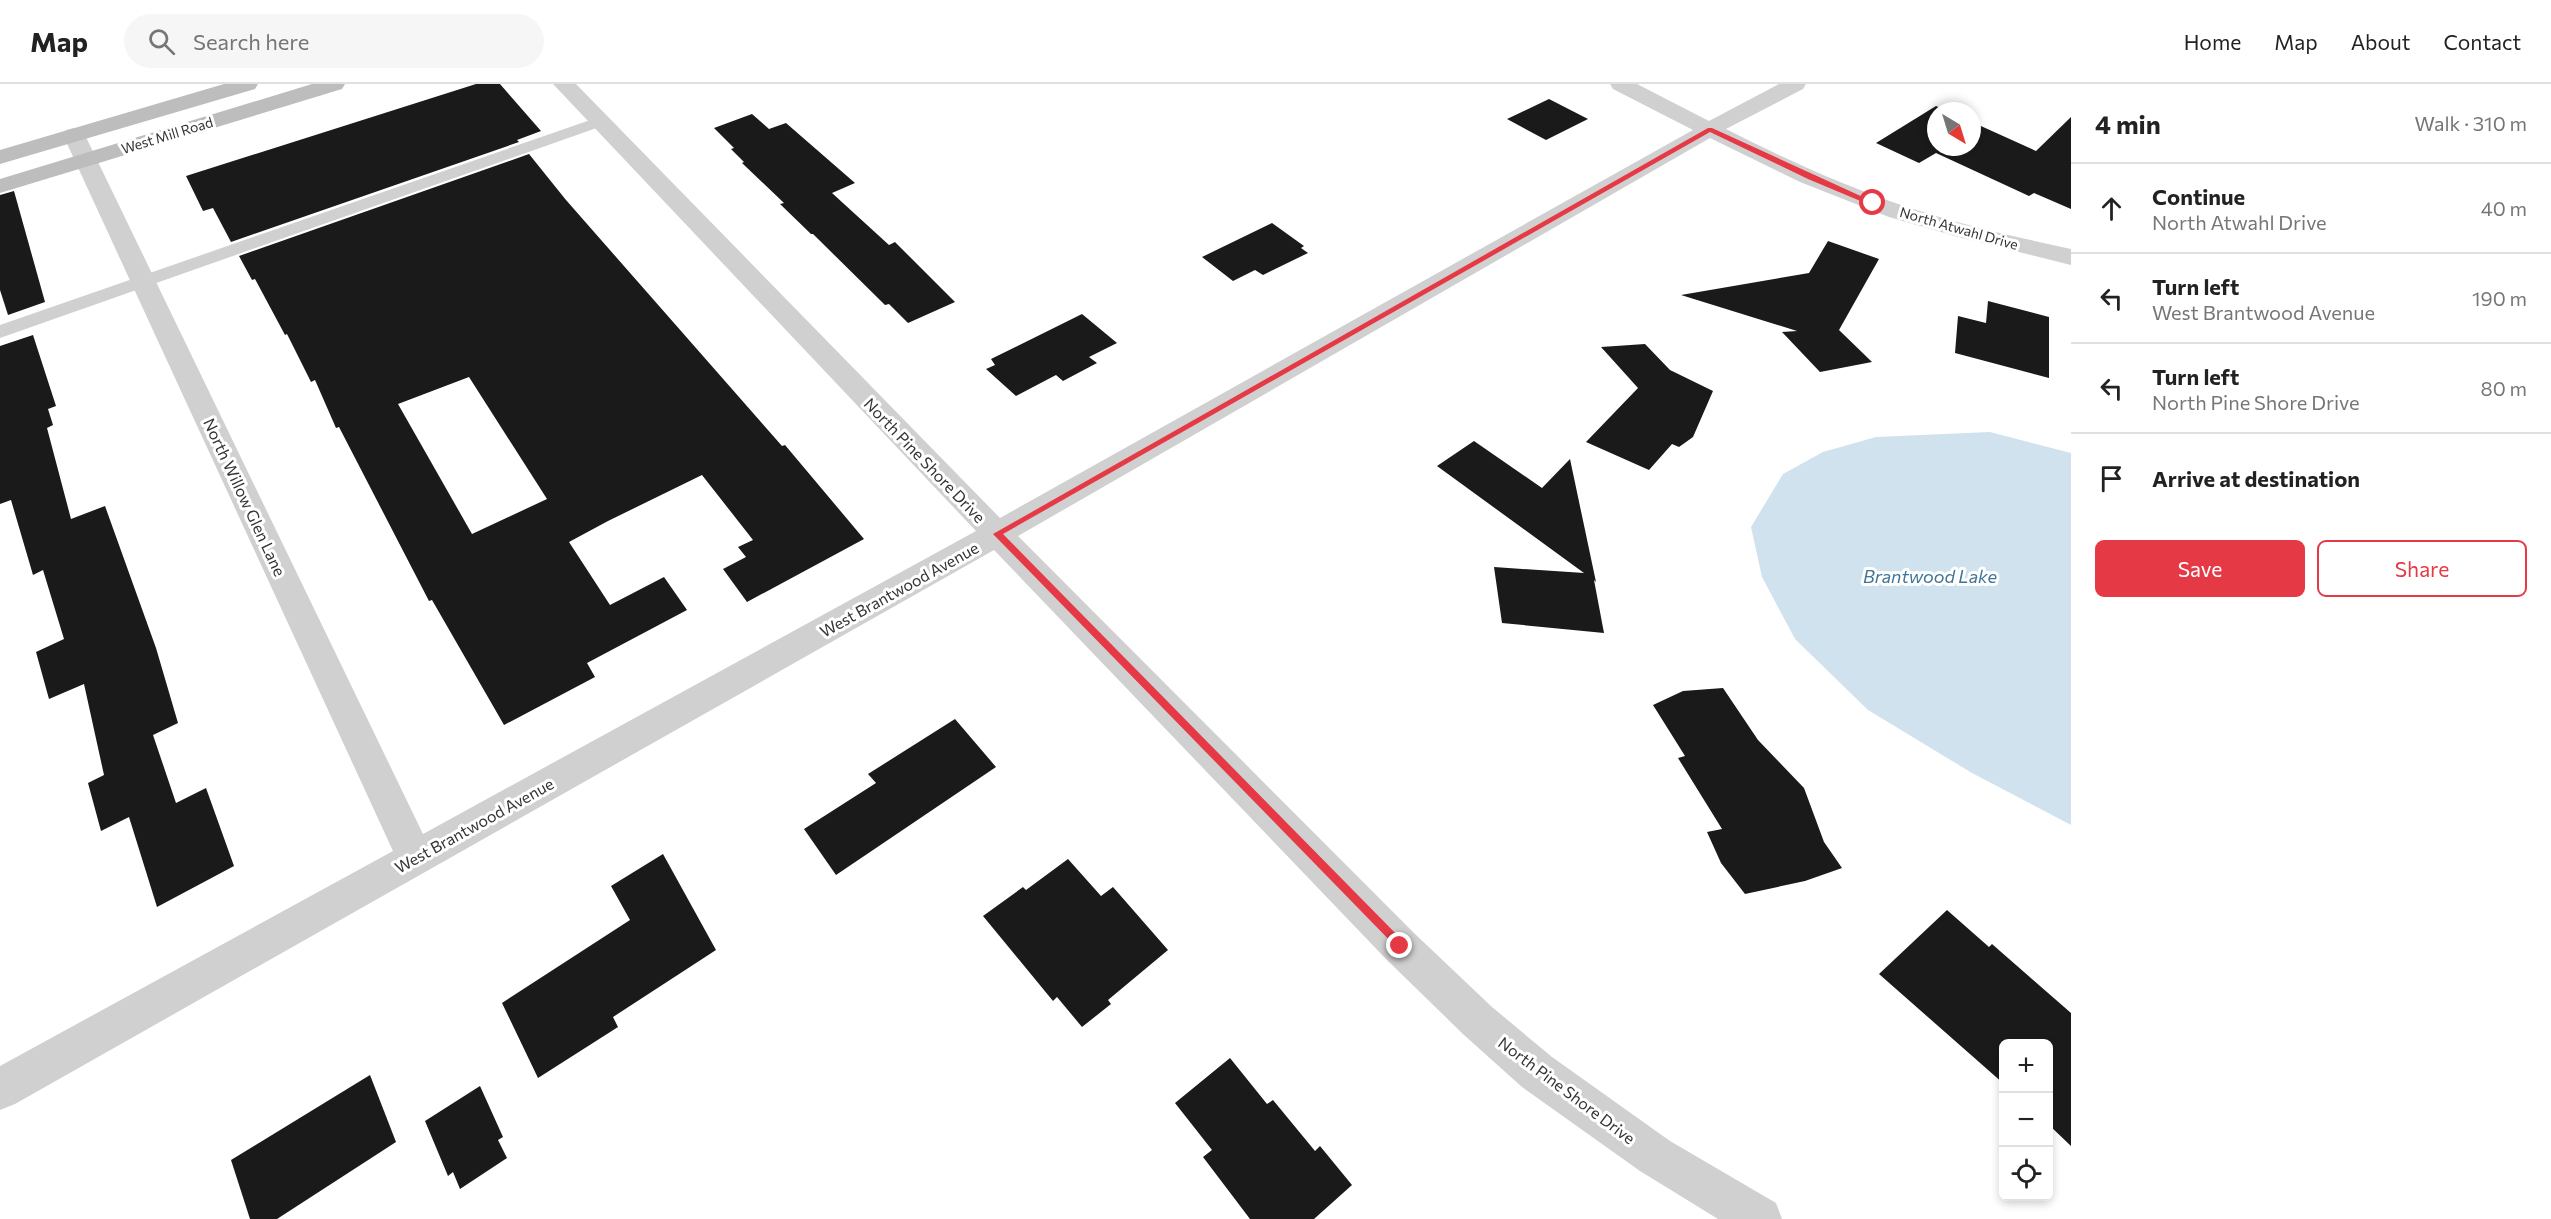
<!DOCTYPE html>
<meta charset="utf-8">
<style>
:root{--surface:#fff;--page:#f6f6f6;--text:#222;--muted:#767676;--line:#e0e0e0;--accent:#e63946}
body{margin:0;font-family:Commissioner,sans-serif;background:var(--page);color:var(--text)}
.controls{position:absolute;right:18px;bottom:18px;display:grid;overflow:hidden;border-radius:9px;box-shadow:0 3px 9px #0003}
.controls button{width:54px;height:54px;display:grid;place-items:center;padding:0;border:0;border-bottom:2px solid var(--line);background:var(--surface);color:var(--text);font:30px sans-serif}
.compass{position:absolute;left:1927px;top:18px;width:54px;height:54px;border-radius:50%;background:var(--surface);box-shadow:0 3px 9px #0003;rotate:142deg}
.stop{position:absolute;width:18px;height:18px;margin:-14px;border:4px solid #e63946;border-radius:50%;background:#fff}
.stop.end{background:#e63946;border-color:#fff;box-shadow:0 2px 6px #0008}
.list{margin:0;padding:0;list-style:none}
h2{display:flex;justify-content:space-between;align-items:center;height:78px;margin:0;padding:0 24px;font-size:26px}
h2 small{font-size:20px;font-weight:400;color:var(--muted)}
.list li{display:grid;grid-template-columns:39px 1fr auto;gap:18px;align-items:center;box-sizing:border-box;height:90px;padding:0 24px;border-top:2px solid var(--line)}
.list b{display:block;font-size:22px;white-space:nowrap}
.list p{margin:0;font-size:20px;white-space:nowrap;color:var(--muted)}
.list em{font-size:20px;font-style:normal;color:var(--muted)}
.actions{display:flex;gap:12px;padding:18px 24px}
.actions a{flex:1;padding:14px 0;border:2px solid var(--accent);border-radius:9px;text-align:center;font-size:21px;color:var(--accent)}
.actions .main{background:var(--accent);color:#fff}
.icon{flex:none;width:33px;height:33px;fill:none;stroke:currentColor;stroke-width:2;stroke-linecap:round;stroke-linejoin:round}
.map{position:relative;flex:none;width:2071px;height:1135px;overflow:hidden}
header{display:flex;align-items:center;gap:36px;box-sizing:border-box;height:84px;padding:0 30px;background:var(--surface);border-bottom:2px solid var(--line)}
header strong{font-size:28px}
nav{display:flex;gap:33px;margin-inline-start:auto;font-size:21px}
.search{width:420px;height:54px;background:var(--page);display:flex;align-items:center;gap:15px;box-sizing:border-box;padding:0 21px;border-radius:33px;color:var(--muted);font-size:22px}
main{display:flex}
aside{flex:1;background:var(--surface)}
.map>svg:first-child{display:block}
.water{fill:#cfe2ee}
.building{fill:#1a1a1a;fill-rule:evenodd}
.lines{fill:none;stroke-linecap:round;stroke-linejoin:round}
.lane{fill:#d0d0d0;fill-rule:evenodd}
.street{fill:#d0d0d0;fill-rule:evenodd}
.secondary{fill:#bdbdbd;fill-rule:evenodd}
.route{fill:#e63946}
.labels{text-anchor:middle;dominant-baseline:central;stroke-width:6;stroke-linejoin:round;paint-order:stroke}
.far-street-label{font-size:14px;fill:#333;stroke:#fff}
.street-label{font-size:16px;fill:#333;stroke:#fff}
.water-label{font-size:18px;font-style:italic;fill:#3f7597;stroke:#fff}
</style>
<header>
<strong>Map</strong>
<div class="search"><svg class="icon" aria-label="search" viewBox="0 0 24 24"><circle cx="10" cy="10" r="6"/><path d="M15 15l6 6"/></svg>Search here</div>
<nav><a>Home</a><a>Map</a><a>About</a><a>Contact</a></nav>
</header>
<main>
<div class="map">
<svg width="2071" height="1135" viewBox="0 0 2071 1135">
<rect width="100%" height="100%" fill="#fff"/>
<polygon class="water" points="1990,348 2071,369 2071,741 1972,689 1868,626 1795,555 1762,493 1751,443 1783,390 1823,368 1876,353"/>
<g class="building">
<polygon points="476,0 500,0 541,47 517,56 519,58 231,158 213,124 203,127 186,92"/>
<polygon points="1549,15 1588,35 1546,56 1507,35"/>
<polygon points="1936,22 1947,27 1936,27 1936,63 1972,63 1972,38 2036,67 2071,33 2071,125 2034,109 2029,112 1936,69 1919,79 1876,59"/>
<polygon points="752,30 769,45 786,39 855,99 832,109 889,161 895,158 955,218 908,239 889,220 885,221 813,150 811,150 780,120 784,119 742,79 744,78 731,65 734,64 714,44"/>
<path d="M529,70L566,116L782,362L785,361L864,455L747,518L723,485L746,473L738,463L753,456L702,391L608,437L569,458L610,521L664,493L687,526L587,579L595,593L504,641L432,516L429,517L339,343L336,344L315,296L311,298L287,250L285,251L255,195L252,196L239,172ZM469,293L547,415L472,450L398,320Z"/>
<polygon points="14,107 45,218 8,231 0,206 0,111"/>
<polygon points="1272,139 1304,162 1301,164 1308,169 1263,191 1255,186 1233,197 1202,173"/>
<polygon points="1828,157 1879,175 1839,246 1872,278 1820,288 1782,248 1797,247 1681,211 1809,189"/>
<polygon points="1988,217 2049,233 2049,294 1955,269 1958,232 1986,239"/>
<polygon points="1082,230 1117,259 1089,273 1097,279 1063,297 1056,291 1016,312 986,285 995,281 991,275"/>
<polygon points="33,251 56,322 48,325 53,341 47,344 71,435 105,422 156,564 178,639 153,651 176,719 206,704 234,782 157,823 129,733 101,747 88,699 104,691 84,600 49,615 36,568 64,555 43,486 33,491 11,416 0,420 0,262"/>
<polygon points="1645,260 1670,286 1713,307 1693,353 1679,363 1672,360 1649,386 1586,358 1638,304 1601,263"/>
<polygon points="1474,357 1542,404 1570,375 1596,498 1594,496 1604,549 1502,539 1494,483 1584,489 1437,382"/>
<polygon points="1723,604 1758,656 1804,704 1824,758 1842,784 1805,797 1745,810 1721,779 1707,748 1722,745 1678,674 1685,672 1653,621 1683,607"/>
<polygon points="955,635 996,683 836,791 804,745 876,699 868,690"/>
<polygon points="663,770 716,866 613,933 618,943 538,994 502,919 630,836 611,802"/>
<polygon points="1068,775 1101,812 1113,803 1168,866 1108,916 1111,920 1082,943 1057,913 1053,917 983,832 1023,803 1026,806"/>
<polygon points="1947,826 1989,863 1992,860 2071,929 2071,1062 2049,1041 2049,960 2004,960 2004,1000 1879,890"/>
<polygon points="1230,974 1267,1020 1273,1016 1315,1067 1320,1062 1352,1101 1314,1135 1250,1135 1203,1073 1212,1066 1175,1019"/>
<polygon points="370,991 396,1058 277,1135 250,1135 231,1076"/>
<polygon points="480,1002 503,1053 498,1056 507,1074 460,1105 453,1088 448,1092 425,1037"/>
</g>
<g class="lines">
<polygon class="lane" points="599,33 605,35 607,38 605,41 0,254 0,241"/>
<path class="street" d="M553,0H576L1000,434L1693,46L1613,5L1610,0H1637L1709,37L1779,0H1806L1803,5L1726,45C1785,75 1844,102 1907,123C1961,141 2016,153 2071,165V181L1962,154L1889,133L1800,98L1710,54L1018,452L1414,849L1492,923L1552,973L1670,1057L1776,1119L1782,1135H1718L1640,1087L1522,1003L1464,951L1386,875L994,466L15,1020L0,1026V982L393,767L63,51L66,46L74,44L82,46L85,51L423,750L976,447Z"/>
<g class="secondary">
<polygon points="224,0 258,0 255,5 0,80 0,66"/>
<polygon points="312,0 345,0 342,5 0,109 0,95"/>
</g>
</g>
<polygon class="route" points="1708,44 1712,44 1876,119 1870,121 1808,95 1710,48 1003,450 1404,858 1404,866 1400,867 993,450"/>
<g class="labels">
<g class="far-street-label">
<text transform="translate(167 51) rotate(-17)">West Mill Road</text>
<text transform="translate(1959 144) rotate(16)">North Atwahl Drive</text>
</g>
<g class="street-label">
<text transform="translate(925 376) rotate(46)">North Pine Shore Drive</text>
<text transform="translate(245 413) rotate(65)">North Willow Glen Lane</text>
<text transform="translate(899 505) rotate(-29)">West Brantwood Avenue</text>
<text transform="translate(474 741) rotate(-29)">West Brantwood Avenue</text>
<text transform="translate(1567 1006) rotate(37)">North Pine Shore Drive</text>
</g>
<g class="water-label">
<text x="1930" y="492">Brantwood Lake</text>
</g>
</g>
</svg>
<div class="controls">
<button>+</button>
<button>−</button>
<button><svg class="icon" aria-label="locate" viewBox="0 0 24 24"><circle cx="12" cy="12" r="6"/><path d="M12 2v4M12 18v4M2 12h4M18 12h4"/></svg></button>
</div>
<svg class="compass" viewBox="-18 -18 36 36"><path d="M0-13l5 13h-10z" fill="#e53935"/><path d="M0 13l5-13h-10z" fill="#767676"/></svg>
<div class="stop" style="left:1873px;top:119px"></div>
<div class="stop end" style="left:1400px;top:862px"></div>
</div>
<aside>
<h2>4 min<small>Walk · 310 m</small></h2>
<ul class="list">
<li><svg class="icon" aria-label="ahead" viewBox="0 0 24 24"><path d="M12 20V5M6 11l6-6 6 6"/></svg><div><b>Continue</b><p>North Atwahl Drive</p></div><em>40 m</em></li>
<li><svg class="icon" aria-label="left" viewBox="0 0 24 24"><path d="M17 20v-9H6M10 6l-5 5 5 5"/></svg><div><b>Turn left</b><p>West Brantwood Avenue</p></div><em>190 m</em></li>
<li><svg class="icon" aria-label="left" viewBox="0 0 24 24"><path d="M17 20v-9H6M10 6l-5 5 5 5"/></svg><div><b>Turn left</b><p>North Pine Shore Drive</p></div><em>80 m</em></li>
<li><svg class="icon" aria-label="arrive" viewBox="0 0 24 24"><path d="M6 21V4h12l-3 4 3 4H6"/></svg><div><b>Arrive at destination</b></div></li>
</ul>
<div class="actions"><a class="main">Save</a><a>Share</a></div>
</aside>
</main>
